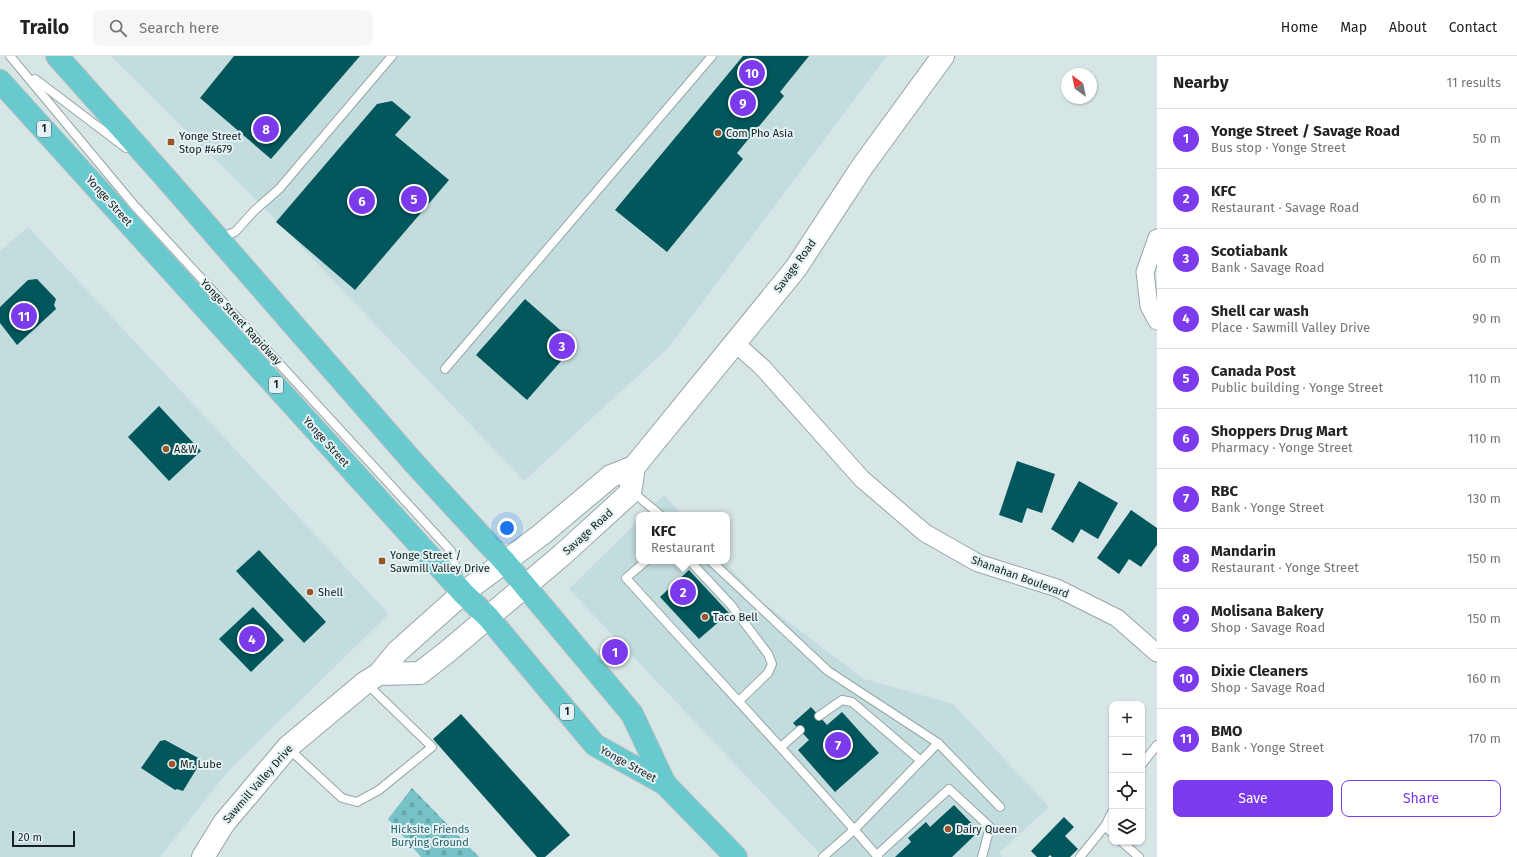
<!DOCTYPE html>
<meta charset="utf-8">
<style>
:root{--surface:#fff;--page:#f6f6f6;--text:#222;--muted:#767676;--line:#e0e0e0;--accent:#7c3aed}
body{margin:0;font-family:"Fira Sans",sans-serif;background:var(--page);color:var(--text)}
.controls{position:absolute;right:12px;bottom:12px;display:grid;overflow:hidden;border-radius:8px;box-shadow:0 1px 3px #0004}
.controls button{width:36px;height:36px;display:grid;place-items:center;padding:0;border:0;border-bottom:1px solid var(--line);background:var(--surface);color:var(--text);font:20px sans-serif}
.compass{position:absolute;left:1061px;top:12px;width:36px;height:36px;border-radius:50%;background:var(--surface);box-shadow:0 1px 3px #0004;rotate:327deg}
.scale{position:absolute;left:12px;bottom:10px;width:63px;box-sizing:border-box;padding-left:4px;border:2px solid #191e1f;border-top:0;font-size:11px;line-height:14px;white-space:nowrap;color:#191e1f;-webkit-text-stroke:3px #e3f2f4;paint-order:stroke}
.you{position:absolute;left:507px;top:472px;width:14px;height:14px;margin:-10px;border:3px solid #fff;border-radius:50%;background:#1a73e8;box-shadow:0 0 0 6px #1a73e833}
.badge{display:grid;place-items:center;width:26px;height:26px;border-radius:50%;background:var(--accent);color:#fff;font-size:13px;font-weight:700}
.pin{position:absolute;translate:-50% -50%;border:2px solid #fff;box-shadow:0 1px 4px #0006}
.popup{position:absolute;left:636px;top:456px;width:94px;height:52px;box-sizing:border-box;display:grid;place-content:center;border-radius:8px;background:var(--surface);filter:drop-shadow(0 1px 3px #0005);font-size:13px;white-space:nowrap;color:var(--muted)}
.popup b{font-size:15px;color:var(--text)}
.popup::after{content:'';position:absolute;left:50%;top:100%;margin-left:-8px;border:8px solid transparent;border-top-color:var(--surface)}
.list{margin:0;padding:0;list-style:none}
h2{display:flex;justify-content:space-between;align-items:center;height:52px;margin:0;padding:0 16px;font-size:17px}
h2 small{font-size:13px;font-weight:400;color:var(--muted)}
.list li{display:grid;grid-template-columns:26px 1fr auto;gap:12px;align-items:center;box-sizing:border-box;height:60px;padding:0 16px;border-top:1px solid var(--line)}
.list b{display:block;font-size:15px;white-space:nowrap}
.list p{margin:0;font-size:13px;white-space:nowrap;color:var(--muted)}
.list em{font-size:13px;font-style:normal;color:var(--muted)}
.actions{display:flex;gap:8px;padding:12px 16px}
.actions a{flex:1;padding:9px 0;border:1px solid var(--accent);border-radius:8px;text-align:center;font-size:14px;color:var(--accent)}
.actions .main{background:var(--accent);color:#fff}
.icon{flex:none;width:22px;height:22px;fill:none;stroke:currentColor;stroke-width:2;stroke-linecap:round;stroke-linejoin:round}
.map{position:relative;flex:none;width:1157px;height:801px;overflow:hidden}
header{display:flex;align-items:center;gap:24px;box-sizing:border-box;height:56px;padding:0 20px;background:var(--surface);border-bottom:1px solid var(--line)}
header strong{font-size:19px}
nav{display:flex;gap:22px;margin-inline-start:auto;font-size:14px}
.search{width:280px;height:36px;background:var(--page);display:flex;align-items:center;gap:10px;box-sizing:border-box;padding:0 14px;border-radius:8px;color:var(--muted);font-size:15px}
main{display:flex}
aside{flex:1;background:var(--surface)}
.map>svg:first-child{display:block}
.built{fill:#c3dcdd}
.cemetery{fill:url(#cemetery-stones)}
.building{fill:#02575c}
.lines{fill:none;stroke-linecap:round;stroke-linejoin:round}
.lane-casing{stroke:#96a5a6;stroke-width:10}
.street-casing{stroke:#96a5a6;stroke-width:19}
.secondary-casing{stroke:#96a5a6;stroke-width:24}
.primary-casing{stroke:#bfc0c0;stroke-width:24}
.lane{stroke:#fff;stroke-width:8}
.street{stroke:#fff;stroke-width:17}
.secondary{stroke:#fff;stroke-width:22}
.primary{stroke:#68c9ce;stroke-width:22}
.poi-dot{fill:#9a5628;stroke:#e3f2f4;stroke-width:1.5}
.labels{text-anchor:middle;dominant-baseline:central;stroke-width:4;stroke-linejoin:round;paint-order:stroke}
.shield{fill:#e3f2f4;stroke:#565e5f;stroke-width:1}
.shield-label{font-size:10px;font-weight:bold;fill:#191e1f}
.poi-label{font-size:11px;fill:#191e1f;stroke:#e3f2f4;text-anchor:start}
.street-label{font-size:11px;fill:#191e1f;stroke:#e3f2f4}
.park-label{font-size:11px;fill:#296165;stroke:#e3f2f4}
</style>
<header>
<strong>Trailo</strong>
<div class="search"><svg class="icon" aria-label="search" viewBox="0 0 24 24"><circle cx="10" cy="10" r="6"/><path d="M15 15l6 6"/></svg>Search here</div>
<nav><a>Home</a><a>Map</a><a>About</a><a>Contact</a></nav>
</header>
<main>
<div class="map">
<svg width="1157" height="801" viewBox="0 0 1157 801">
<defs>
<pattern id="cemetery-stones" width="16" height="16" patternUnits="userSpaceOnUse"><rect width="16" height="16" fill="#77c2c7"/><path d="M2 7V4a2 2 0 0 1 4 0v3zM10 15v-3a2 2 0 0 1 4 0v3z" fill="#66a6aa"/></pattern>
</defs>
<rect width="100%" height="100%" fill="#d6e5e6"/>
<g class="built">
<polygon points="111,0 887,0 669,291 524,425 275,163"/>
<polygon points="28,171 389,558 230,713 160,801 0,801 0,195"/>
<polygon points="664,439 682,459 644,459"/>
<polygon points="639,464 639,505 724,505 762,546 864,623 953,648 1049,751 999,797 1002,801 823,801 569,533"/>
</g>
<polygon class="cemetery" points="412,732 479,801 421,801 388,763"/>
<g class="building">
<polygon points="234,0 360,0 271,103 200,42"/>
<polygon points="743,0 809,0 780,36 784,40 737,97 743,103 667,196 615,154"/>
<polygon points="392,45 411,61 395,79 449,124 355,234 276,166 377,48"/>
<polygon points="37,223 56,243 54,249 56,253 17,289 0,267 0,251 28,224"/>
<polygon points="525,243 576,288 527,344 476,299"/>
<polygon points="159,350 201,395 169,425 128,381"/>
<polygon points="1017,405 1055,418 1042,457 1027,452 1022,467 999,459"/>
<polygon points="1079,425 1118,447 1098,483 1081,473 1073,487 1051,473"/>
<polygon points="1131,454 1157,472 1157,489 1141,511 1129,503 1119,518 1097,502"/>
<polygon points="259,494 326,566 304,587 236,515"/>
<polygon points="689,514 729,557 699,583 660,541"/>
<polygon points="253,551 284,584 251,616 219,583"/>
<polygon points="811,651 827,669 842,656 879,697 835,736 798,694 809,684 793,667"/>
<polygon points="461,658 570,779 545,801 537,801 433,683"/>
<polygon points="165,684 202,704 183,735 177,733 175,734 141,712 160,685"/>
<polygon points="954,749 979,775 952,801 895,801 911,786 908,782 926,766 930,771"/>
<polygon points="1064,761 1074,771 1065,780 1078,793 1070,801 1052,801 1050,799 1048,801 1037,801 1031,795"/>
</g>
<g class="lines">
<defs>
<g id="lane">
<polyline points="10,0 134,149 451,495 459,524"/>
<polyline points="35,23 126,92"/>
<polyline points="219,182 235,176 255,154 279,133 392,0"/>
<polyline points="445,313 712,0"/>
<polyline points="631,437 640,442 660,459"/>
<path d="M646,505L626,522C710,615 796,706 878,801"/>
<polyline points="690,505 731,549 768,598 772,608 768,617 739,645"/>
<polyline points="711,505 828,615 938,687 1000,751"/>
<polyline points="819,660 842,644 852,646 921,705"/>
<polyline points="781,691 800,674"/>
<polyline points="288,692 342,742 357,746 379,734 432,691 367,628"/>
<polyline points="1142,708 1157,689"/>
<polyline points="1105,770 1112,756"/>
<polyline points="1122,786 1139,801"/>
<polyline points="877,799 949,733 990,771 982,801"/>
<polyline points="823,801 855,773 938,687"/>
<polyline points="1080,801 1105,770 1112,777"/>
</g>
<g id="street">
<polyline points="1157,182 1145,216 1149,250 1157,265"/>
<polyline points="735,287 762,311 862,423 925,477 978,507 1057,532 1117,562 1157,597"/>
</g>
<g id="secondary">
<polyline points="379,618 420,617 447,596 562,499 630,437 634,411 796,212 862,111 943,0"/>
<polyline points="203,801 224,767 288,691 366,626 379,618 397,596 463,537 542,478 611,420 634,411"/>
</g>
<g id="primary">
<polyline points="57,0 163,119 414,407 505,506 632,658 665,728"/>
<polyline points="0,25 463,537 488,561 595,689 665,728 736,801"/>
</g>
</defs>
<use href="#lane" class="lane-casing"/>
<use href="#street" class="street-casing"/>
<use href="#secondary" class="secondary-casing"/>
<use href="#primary" class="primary-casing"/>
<use href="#lane" class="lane"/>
<use href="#street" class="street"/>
<use href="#secondary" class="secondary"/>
<use href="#primary" class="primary"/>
</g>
<g class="poi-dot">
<circle cx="718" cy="77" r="4"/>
<rect x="167" y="82" width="8" height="8" rx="2"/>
<circle cx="166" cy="393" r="4"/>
<rect x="378" y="501" width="8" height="8" rx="2"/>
<circle cx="310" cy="536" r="4"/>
<circle cx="705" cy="561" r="4"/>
<circle cx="172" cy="708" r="4"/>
<circle cx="948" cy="773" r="4"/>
</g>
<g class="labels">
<g class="shield">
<rect x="37" y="65" width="14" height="16" rx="3"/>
<rect x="269" y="321" width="14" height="16" rx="3"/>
<rect x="560" y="648" width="14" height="16" rx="3"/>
</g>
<g class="shield-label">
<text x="44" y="73">1</text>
<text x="276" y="329">1</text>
<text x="567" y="656">1</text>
</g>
<g class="poi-label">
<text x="726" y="77">Com Pho Asia</text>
<text x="179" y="80">Yonge Street<tspan x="179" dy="13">Stop #4679</tspan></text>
<text x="174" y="393">A&amp;W</text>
<text x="390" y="499">Yonge Street /<tspan x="390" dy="13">Sawmill Valley Drive</tspan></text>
<text x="318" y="536">Shell</text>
<text x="713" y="561">Taco Bell</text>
<text x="180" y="708">Mr. Lube</text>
<text x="956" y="773">Dairy Queen</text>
</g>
<g class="street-label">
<text transform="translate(109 145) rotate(48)">Yonge Street</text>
<text transform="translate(795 210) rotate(-54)">Savage Road</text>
<text transform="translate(241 266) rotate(47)">Yonge Street Rapidway</text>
<text transform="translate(326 386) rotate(48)">Yonge Street</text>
<text transform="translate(588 476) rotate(-42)">Savage Road</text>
<text transform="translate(1020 521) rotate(20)">Shanahan Boulevard</text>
<text transform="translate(628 708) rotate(29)">Yonge Street</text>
<text transform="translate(258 728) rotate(-49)">Sawmill Valley Drive</text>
</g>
<g class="park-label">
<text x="430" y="773">Hicksite Friends<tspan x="430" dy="13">Burying Ground</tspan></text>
</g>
</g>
</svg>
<div class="controls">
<button>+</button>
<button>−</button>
<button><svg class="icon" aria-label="locate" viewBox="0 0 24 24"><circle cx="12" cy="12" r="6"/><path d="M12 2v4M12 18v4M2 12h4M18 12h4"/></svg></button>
<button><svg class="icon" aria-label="layers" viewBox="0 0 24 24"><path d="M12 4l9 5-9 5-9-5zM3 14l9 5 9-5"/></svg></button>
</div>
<svg class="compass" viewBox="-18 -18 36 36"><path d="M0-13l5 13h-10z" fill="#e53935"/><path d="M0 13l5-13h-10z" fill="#767676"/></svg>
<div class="scale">20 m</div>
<div class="you"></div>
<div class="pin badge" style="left:615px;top:596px">1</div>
<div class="pin badge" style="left:683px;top:536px">2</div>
<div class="popup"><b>KFC</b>Restaurant</div>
<div class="pin badge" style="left:562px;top:290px">3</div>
<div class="pin badge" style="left:252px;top:583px">4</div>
<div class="pin badge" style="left:414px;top:143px">5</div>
<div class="pin badge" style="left:362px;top:145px">6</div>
<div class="pin badge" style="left:838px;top:689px">7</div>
<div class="pin badge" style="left:266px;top:73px">8</div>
<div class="pin badge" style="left:743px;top:47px">9</div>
<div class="pin badge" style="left:752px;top:17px">10</div>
<div class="pin badge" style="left:24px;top:260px">11</div>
</div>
<aside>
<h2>Nearby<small>11 results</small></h2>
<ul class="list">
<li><span class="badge">1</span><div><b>Yonge Street / Savage Road</b><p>Bus stop · Yonge Street</p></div><em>50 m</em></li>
<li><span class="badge">2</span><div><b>KFC</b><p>Restaurant · Savage Road</p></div><em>60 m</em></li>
<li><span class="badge">3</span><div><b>Scotiabank</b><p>Bank · Savage Road</p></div><em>60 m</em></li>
<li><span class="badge">4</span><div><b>Shell car wash</b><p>Place · Sawmill Valley Drive</p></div><em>90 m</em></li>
<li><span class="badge">5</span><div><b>Canada Post</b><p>Public building · Yonge Street</p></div><em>110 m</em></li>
<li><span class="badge">6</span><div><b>Shoppers Drug Mart</b><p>Pharmacy · Yonge Street</p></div><em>110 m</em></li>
<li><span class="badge">7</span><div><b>RBC</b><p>Bank · Yonge Street</p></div><em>130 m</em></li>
<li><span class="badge">8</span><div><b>Mandarin</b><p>Restaurant · Yonge Street</p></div><em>150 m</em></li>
<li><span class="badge">9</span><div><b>Molisana Bakery</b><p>Shop · Savage Road</p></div><em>150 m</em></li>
<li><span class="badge">10</span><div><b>Dixie Cleaners</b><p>Shop · Savage Road</p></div><em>160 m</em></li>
<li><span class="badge">11</span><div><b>BMO</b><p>Bank · Yonge Street</p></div><em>170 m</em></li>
</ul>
<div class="actions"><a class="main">Save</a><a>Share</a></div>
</aside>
</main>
